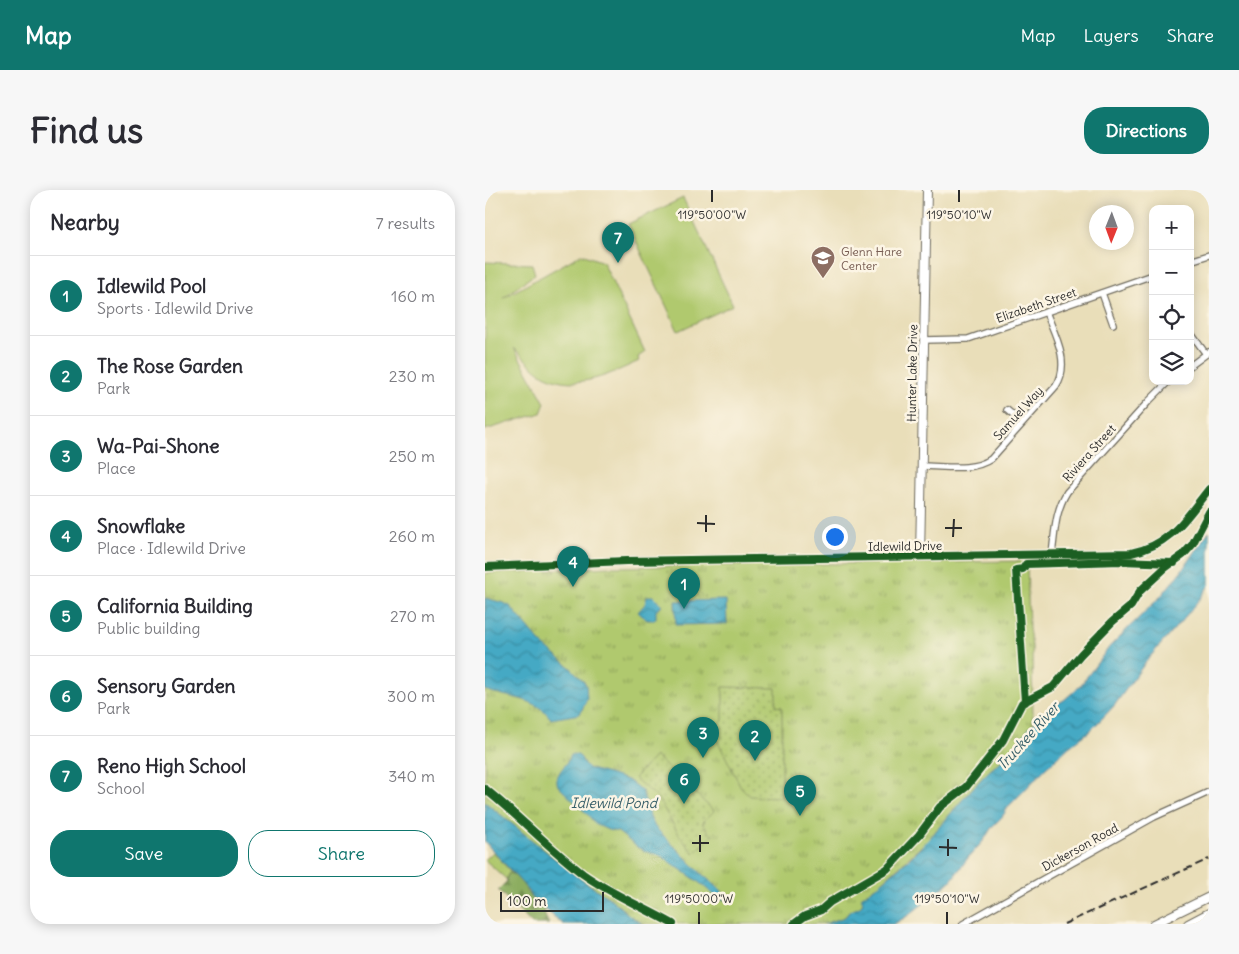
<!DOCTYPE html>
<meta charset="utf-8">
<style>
:root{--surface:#fff;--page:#f7f7f7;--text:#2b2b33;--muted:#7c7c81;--line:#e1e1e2;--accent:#0f766e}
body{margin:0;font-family:Delius,sans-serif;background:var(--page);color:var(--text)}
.controls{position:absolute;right:15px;top:15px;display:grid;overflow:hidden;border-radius:10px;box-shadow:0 2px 12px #0003}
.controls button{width:45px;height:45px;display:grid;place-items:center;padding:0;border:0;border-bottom:1px solid var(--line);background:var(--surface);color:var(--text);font:25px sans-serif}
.compass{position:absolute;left:604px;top:15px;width:45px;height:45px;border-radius:50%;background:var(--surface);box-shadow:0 2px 12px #0003;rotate:181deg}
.scale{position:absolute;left:15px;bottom:12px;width:104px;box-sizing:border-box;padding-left:5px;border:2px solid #2b2b2b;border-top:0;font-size:14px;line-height:18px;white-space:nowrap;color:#2b2b2b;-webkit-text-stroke:4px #fcf5e5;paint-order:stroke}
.you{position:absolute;left:349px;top:346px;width:18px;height:18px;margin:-12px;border:4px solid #fff;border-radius:50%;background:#1a73e8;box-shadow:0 0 0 8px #1a73e833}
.badge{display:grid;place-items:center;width:32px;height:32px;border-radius:50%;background:var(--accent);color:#fff;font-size:16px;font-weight:700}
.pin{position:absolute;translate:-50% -41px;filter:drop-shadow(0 1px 2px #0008)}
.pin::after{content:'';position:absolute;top:26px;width:18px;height:15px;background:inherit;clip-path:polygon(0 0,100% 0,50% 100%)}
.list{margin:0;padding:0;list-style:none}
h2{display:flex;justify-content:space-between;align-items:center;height:65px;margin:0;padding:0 20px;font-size:21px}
h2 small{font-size:16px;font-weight:400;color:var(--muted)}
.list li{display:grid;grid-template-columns:32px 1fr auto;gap:15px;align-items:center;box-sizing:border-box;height:80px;padding:0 20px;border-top:1px solid var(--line)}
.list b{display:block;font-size:19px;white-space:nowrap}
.list p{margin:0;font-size:16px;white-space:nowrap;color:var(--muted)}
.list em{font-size:16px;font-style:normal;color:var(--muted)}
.actions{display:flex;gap:10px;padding:15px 20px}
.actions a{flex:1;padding:11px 0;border:1px solid var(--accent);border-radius:20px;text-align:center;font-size:18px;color:var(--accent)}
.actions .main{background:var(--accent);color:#fff}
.icon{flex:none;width:28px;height:28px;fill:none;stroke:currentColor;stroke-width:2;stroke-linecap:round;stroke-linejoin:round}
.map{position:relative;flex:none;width:724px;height:734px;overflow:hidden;border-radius:20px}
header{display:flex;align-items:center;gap:30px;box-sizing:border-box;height:70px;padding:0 25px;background:var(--accent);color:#fff}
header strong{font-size:24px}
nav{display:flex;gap:28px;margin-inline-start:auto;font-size:18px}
.intro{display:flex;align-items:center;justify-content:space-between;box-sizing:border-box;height:120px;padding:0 30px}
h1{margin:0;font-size:35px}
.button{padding:12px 22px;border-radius:20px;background:var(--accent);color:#fff;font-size:18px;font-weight:700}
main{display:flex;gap:30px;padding:0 30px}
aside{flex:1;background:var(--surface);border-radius:20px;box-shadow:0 2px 12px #0003}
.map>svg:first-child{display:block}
.grass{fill:#b0c96e;stroke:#6e7a4c}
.forest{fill:url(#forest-firs);stroke:#5c6c46}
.park{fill:url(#park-tufts);stroke:#6e7a4c}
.garden{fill:url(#garden-dots);stroke:#6e7a4c}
.water{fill:url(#water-waves);stroke:#386a78}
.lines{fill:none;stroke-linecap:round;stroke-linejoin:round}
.street-casing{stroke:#6e6a5d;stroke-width:8}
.secondary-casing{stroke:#6e6a5d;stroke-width:10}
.street{stroke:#fff;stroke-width:5.5}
.secondary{stroke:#fff;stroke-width:8}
.rail{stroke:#2b2b2b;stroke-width:2;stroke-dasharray:8 4;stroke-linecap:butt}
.cycleway-casing{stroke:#fcf5e5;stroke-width:11}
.cycleway{stroke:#1b5e20;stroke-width:8}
.ticks{fill:none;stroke:#2b2b2b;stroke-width:2}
.labels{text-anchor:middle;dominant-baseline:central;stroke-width:5;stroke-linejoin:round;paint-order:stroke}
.education-label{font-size:12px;fill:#785e54;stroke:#fcf5e5;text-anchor:start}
.street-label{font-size:12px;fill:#2b2b2b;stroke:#fcf5e5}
.water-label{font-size:14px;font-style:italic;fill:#355d68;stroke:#fcf5e5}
.ticks-label{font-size:12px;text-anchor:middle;fill:#2b2b2b;stroke:#fcf5e5;stroke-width:5;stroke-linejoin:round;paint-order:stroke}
</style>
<header>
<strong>Map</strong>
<nav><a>Map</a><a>Layers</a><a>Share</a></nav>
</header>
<div class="intro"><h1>Find us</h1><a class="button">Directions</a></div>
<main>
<aside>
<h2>Nearby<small>7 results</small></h2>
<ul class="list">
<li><span class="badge">1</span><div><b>Idlewild Pool</b><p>Sports · Idlewild Drive</p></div><em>160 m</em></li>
<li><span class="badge">2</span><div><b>The Rose Garden</b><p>Park</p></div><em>230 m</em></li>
<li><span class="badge">3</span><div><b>Wa-Pai-Shone</b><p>Place</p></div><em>250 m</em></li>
<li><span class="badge">4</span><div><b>Snowflake</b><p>Place · Idlewild Drive</p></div><em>260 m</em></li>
<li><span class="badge">5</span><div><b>California Building</b><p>Public building</p></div><em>270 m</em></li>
<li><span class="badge">6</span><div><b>Sensory Garden</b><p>Park</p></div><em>300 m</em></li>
<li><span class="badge">7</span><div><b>Reno High School</b><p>School</p></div><em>340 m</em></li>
</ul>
<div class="actions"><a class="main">Save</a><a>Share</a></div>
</aside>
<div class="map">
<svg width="724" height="734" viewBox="0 0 724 734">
<defs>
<pattern id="forest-firs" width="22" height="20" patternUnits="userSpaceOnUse" patternTransform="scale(1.25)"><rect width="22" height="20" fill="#8cad61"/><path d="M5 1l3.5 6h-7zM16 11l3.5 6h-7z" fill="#738d50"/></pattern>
<pattern id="park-tufts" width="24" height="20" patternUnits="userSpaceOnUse" patternTransform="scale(1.25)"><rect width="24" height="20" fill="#b0c96e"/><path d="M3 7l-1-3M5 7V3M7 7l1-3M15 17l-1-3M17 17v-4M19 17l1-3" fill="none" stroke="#8fa35b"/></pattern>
<pattern id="garden-dots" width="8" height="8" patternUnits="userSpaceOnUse" patternTransform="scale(1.25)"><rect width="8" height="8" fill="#b0c96e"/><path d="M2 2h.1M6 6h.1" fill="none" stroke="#8fa35b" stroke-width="1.8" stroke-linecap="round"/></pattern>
<pattern id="water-waves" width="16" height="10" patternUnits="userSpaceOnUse" patternTransform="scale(1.25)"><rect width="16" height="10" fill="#44a9c4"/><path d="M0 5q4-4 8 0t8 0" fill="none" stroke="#398a9f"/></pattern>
</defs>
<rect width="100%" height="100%" fill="#fcf5e5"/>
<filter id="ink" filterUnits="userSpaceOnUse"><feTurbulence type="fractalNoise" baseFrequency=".02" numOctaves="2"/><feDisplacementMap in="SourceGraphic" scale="10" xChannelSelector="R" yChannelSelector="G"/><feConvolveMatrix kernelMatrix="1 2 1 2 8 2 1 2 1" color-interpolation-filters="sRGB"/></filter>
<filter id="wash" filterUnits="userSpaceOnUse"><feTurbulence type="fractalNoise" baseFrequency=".0096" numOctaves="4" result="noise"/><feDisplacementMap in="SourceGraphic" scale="20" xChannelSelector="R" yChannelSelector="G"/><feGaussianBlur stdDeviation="1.12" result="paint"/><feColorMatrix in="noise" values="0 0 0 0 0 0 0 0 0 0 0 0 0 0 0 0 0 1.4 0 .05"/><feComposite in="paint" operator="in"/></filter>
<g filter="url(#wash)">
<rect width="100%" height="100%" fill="#e9deb9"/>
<g class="grass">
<polygon points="198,8 248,115 193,141 143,34"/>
<path d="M97,64L118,72L160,162L153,167L154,171C126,184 92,201 61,186C48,180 39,167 29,158L60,213L56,223L0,240V72L47,74L50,84L18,108Z"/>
<polygon points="8,662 28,684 24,683 21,689 0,670"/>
</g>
<path class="forest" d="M24,683C36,685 41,702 49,710C52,713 56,715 59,717L60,726L64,734H47L13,700L22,691L21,689Z"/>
<polygon class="park" points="542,371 544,439 547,456 548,534 521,567 503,582 484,602 444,649 395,694 376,707 378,712 375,717 365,721 360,727 339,734 158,734 144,725 127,710 90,685 0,612 0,383 125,377"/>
<g class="garden">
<polygon points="238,497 291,498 291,516 297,517 297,607 265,606 256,597 226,538 238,531"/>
<polygon points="170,566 229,621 217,633 227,646 209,663 196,648 172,607 149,588"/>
</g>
<g class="water">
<polygon points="724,341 724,395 713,412 663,469 629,516 605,541 584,557 561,578 524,616 517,627 507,637 499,650 483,668 465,692 424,725 409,734 339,734 360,727 365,721 375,717 378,712 376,707 395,694 424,669 444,649 484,602 503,582 521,567 545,537 557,527 562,520 579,510 595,496 625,456 676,406 704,371"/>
<polygon points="162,406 168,406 177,415 171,421 171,428 168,430 162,430 153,422 160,414"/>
<path d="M0,408L19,413L25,416L58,455L86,478L101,494L102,509L95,524L66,529C50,506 24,509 0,500Z"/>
<polygon points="241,410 242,434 191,435 190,411"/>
<path d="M88,564C99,565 96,573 103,578L143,590L157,601L165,627L170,637L218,685L237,701L240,710L233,708L211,690L176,666L159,661L152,657L133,642L123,640L110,634L104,626L73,596C68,583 82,577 85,566Z"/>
<polygon points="0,612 90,685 127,710 144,725 158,734 78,734 48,709 44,701 0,652"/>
</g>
</g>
<g filter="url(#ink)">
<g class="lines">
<defs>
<g id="street">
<polyline points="705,71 724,65"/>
<polyline points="617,103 628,134"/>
<polyline points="705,142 721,164"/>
<polyline points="439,150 483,149 668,85"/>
<polyline points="705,176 724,162"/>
<polyline points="522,220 537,233"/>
<path d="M437,276C459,276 487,282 506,269L571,196C586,173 570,145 561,122"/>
<path d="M567,364C570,342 570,321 582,302L664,211L684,191"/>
<polyline points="478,734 669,627 724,602"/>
</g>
<g id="secondary">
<polyline points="435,367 442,0"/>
<path d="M0,377L141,371L646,363C686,355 700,329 724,299"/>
<polyline points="669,734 724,707"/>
<polyline points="703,734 724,723"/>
</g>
</defs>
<use href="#street" class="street-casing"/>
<use href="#secondary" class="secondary-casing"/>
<use href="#street" class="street"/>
<use href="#secondary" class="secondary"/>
<polyline class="rail" points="579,734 724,669"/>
<defs>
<g id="cycleway">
<path d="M0,377L141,371L646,363C686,355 700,329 724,299"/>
<polyline points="540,512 531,380 538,379 541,374 636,371 689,373"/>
<path d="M0,599C34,626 64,658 98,684C126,704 158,717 188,734"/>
<polyline points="309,734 320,726 336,720 345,712 402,679 434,645 455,617 481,597 497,577 518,550 537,513 568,497 596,464 627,432 646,416 655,401 680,378 698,365 707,355 724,322"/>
</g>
</defs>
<use href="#cycleway" class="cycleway-casing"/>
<use href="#cycleway" class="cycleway"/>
</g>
</g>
<path class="ticks" d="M227,12V0M474,12V0M212,333L230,334M460,338H477M221,342V325M468,347L469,329M207,653H224M454,657L472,658M215,662V645M463,666V649M214,734V722M462,734V722"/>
<defs>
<symbol id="school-pin" viewBox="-11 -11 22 30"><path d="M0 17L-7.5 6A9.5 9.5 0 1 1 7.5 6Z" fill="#8d6e63" stroke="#fcf5e5"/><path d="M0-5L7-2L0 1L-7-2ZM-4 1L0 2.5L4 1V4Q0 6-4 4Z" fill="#fff"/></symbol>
</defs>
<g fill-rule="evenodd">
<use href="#school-pin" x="324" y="54" width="28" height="38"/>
</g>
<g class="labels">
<g class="education-label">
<text x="356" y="61">Glenn Hare<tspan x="356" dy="14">Center</tspan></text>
</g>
<g class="street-label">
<text transform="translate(551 115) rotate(-19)">Elizabeth Street</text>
<text transform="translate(427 183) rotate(-89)">Hunter Lake Drive</text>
<text transform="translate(533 223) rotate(-48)">Samuel Way</text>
<text transform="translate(604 263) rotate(-48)">Riviera Street</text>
<text transform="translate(420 356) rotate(-1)">Idlewild Drive</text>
<text transform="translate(595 657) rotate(-29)">Dickerson Road</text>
</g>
<g class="water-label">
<text transform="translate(543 546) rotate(-48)">Truckee River</text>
<text x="129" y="613">Idlewild Pond</text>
</g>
</g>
<g class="ticks-label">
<text x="227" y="29">119°50'00"W</text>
<text x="474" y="29">119°50'10"W</text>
<text x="214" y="713">119°50'00"W</text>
<text x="462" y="713">119°50'10"W</text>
</g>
</svg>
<div class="controls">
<button>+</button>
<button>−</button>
<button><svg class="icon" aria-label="locate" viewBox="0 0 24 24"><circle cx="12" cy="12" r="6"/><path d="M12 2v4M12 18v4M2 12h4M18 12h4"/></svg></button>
<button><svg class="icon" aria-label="layers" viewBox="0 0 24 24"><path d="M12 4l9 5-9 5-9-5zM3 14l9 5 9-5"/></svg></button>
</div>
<svg class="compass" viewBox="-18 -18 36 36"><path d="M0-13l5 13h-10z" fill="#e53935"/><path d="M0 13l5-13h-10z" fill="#7c7c81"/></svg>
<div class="scale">100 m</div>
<div class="you"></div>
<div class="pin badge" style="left:199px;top:419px">1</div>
<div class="pin badge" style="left:270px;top:571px">2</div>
<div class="pin badge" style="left:218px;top:568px">3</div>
<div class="pin badge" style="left:88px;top:397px">4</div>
<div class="pin badge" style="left:315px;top:626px">5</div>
<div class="pin badge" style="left:199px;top:614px">6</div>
<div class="pin badge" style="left:133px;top:73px">7</div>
</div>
</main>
